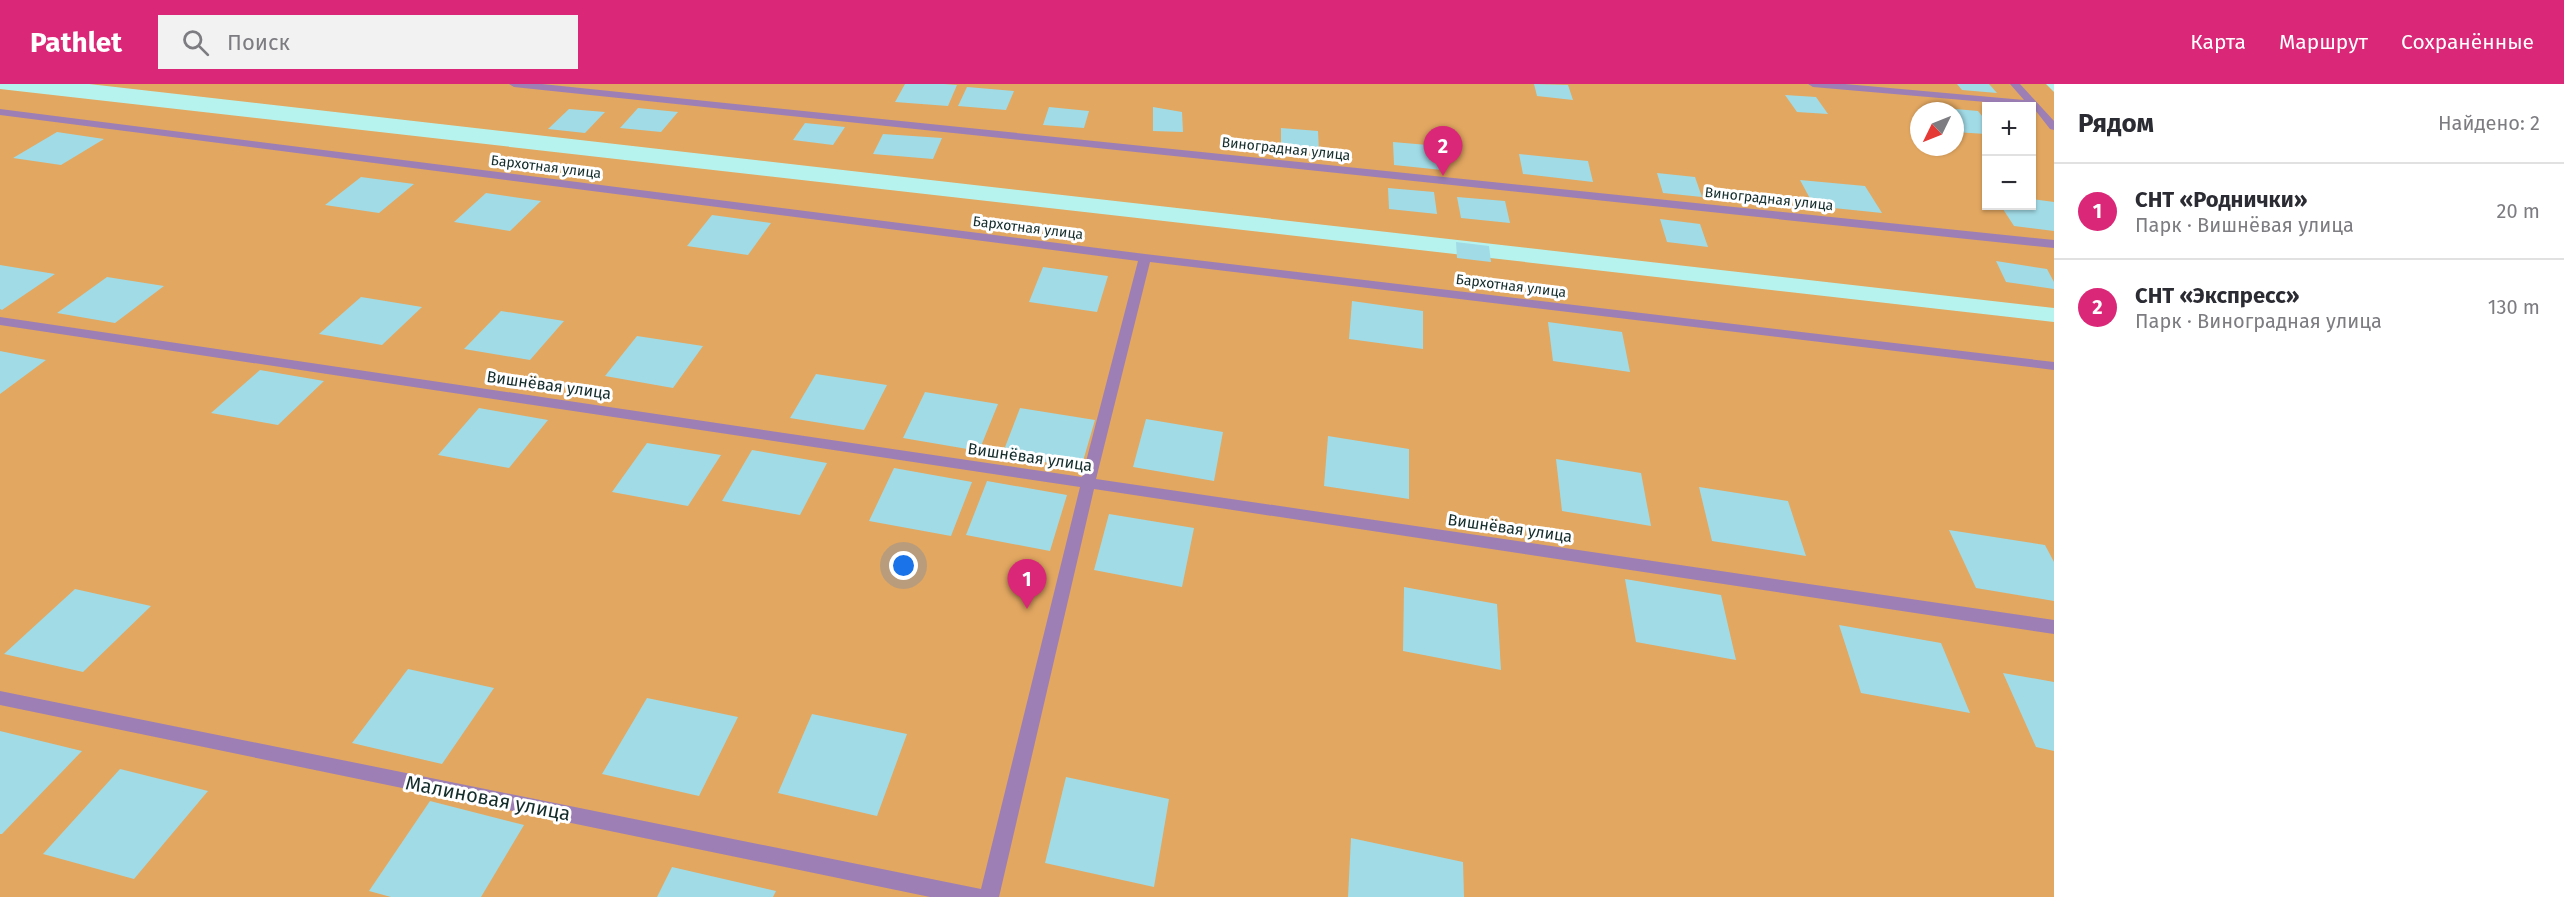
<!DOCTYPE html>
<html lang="ru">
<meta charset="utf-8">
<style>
:root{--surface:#fff;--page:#f2f2f3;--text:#2b2b33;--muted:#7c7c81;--line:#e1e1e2;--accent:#db2777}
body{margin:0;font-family:"Fira Sans",sans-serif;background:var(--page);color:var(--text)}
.controls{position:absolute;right:18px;top:18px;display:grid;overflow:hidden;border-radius:0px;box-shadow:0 2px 4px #0004}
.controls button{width:54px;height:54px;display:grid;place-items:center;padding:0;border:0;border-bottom:2px solid var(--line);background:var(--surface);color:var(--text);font:30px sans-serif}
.compass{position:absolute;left:1910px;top:18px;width:54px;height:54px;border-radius:50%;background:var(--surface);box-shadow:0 2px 4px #0004;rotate:227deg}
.you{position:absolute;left:904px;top:482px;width:21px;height:21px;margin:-15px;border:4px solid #fff;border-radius:50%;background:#1a73e8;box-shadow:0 0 0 9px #1a73e833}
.badge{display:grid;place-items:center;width:39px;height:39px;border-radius:50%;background:var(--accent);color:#fff;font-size:20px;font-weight:700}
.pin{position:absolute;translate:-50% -50px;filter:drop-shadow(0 2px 3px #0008)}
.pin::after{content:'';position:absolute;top:32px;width:21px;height:18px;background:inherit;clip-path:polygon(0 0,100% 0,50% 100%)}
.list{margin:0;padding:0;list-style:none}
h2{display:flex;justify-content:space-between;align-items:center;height:78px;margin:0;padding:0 24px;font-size:26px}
h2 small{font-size:20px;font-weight:400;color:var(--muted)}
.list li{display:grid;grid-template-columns:39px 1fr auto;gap:18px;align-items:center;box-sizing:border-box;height:96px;padding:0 24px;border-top:2px solid var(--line)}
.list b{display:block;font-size:22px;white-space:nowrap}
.list p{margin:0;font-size:20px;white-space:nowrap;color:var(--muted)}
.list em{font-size:20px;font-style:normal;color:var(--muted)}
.icon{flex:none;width:33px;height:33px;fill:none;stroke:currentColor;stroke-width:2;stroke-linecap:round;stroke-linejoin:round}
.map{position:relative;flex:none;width:2054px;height:813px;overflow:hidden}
header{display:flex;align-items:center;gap:36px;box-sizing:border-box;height:84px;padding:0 30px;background:var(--accent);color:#fff}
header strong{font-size:28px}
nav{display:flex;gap:33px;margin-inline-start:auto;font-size:21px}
.search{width:420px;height:54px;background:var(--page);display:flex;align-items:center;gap:15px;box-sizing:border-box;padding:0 21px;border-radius:0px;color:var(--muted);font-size:22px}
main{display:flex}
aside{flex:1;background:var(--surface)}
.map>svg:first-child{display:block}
.green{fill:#e2a761;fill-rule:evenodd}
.building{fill:#a1dbe6}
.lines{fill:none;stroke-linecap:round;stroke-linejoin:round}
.minor{fill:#9d7fb5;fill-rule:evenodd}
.labels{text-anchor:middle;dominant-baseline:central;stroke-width:6;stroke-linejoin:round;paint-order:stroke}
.far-street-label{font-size:14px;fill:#142d2b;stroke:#fff}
.street-label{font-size:16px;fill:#142d2b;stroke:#fff}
.near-street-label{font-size:20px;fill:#142d2b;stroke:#fff}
</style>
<header>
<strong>Pathlet</strong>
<div class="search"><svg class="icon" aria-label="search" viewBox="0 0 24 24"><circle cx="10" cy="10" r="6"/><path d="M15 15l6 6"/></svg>Поиск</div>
<nav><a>Карта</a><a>Маршрут</a><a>Сохранённые</a></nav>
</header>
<main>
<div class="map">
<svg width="2054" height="813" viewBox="0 0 2054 813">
<rect width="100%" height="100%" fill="#b7f3ee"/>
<g class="green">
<path d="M89,0H2046L2054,8V224ZM1986,22H2032V122H1986ZM1919,27H1955V63H1919Z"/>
<polygon points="0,5 2054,238 2054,813 0,813"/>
</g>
<g class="building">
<polygon points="905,0 944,0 957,1 948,22 895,18"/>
<polygon points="1534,0 1568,1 1573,16 1537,12"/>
<polygon points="1957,0 1989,0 1997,9 1962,6"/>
<polygon points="967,3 1014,7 1006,26 958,22"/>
<polygon points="1785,11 1816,13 1828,30 1797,28"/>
<polygon points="1049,23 1089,27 1084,44 1043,41"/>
<polygon points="1153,23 1182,28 1183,48 1153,47"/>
<polygon points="1933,23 1978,27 1986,37 1986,50 1955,48 1955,27 1936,27"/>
<polygon points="638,24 678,28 661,48 620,44"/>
<polygon points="569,25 605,28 585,49 548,45"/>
<polygon points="805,39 845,43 833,61 793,56"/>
<polygon points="1281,44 1318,47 1319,67 1281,65"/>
<polygon points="57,48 104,55 61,81 13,74"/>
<polygon points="883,50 942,54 933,75 873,70"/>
<polygon points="1393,58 1439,62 1442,86 1394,81"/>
<polygon points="1519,70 1588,77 1593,98 1523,90"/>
<polygon points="1657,89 1695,93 1702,113 1663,109"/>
<polygon points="361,93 414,100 379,129 325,121"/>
<polygon points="1800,96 1865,102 1882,129 1814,122"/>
<polygon points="1388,104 1434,108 1437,130 1389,125"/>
<polygon points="486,109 541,117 510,147 454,138"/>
<polygon points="1457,113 1505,117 1510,139 1461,134"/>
<polygon points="2032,115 2054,118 2054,147 2014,142 2001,122 2032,122"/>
<polygon points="712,131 771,139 748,171 687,162"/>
<polygon points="1660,135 1700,140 1708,163 1667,158"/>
<polygon points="1456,158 1489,162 1491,178 1457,174"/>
<polygon points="1996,177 2047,185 2054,198 2054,205 2006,198"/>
<polygon points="0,181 55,190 2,226 0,225"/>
<polygon points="1043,183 1108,192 1097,228 1029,218"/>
<polygon points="107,193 164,202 115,239 57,229"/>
<polygon points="361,213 422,223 382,261 319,250"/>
<polygon points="1352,217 1423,227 1423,265 1349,255"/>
<polygon points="501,227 564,237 530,276 464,265"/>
<polygon points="1548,238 1622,248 1630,288 1553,277"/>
<polygon points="637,252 703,262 673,304 605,292"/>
<polygon points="0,267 46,276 0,310"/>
<polygon points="260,286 324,297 278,341 211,329"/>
<polygon points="816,290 887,301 864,346 790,334"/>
<polygon points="925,308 998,320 979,367 903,354"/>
<polygon points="479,324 548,336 509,384 438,371"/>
<polygon points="1020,324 1095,336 1081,384 1002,371"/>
<polygon points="1146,335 1223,348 1214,397 1133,383"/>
<polygon points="1328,352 1409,365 1409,415 1324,402"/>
<polygon points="647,359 721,371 688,422 612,408"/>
<polygon points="752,366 827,379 800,431 722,417"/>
<polygon points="1556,375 1641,389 1651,442 1562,427"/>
<polygon points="894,384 972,398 951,452 869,437"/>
<polygon points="987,397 1067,411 1050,467 966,451"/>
<polygon points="1699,403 1788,417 1806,472 1712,457"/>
<polygon points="1109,430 1194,444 1182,503 1094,486"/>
<polygon points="1949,446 2045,461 2054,478 2054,517 1976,504"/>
<polygon points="1625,495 1721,511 1736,576 1636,558"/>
<polygon points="1404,503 1497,520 1501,586 1403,567"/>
<polygon points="75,505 151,522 83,588 4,570"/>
<polygon points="1839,541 1941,559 1970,629 1861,609"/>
<polygon points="408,585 494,604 442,680 352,659"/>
<polygon points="2003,589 2054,598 2054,667 2036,663"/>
<polygon points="647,614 738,633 699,712 602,690"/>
<polygon points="812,630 907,650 877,732 778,709"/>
<polygon points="0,647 82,667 2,750 0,750"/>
<polygon points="120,685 208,707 134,795 43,770"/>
<polygon points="1066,693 1169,715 1154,803 1045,779"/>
<polygon points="430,717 524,741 481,813 391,813 369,807"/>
<polygon points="1351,754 1463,778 1464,813 1348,813"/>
<polygon points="672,783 776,807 773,813 657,813"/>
</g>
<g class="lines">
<g class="minor">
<polygon points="509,0 542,0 2054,156 2054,164 514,3"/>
<polygon points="1808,0 1845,0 2024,16 2010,0 2020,0 2054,37 2054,46 2050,45 2032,22 1813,3"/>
<polygon points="0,25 1145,170 2054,278 2054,286 1150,178 1096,395 2054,536 2054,550 1094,405 999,813 930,813 0,621 0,607 981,805 1080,403 0,241 0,233 1082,393 1138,177 0,31"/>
</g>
</g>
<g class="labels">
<g class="far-street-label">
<text transform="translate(1286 65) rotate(6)">Виноградная улица</text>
<text transform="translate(546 83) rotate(7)">Бархотная улица</text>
<text transform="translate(1769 115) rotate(6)">Виноградная улица</text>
<text transform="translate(1028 144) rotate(7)">Бархотная улица</text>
<text transform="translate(1511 202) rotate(7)">Бархотная улица</text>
</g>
<g class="street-label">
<text transform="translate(549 301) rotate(8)">Вишнёвая улица</text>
<text transform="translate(1030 373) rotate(8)">Вишнёвая улица</text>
<text transform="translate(1510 444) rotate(8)">Вишнёвая улица</text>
</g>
<g class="near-street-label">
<text transform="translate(488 714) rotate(11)">Малиновая улица</text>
</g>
</g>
</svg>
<div class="controls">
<button>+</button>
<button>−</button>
</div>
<svg class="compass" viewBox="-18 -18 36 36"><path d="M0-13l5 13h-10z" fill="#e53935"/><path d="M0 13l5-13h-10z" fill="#7c7c81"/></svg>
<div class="you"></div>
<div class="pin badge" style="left:1027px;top:525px">1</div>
<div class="pin badge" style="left:1443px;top:92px">2</div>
</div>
<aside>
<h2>Рядом<small>Найдено: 2</small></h2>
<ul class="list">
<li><span class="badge">1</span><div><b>СНТ «Роднички»</b><p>Парк · Вишнёвая улица</p></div><em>20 m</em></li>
<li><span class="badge">2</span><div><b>СНТ «Экспресс»</b><p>Парк · Виноградная улица</p></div><em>130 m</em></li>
</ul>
</aside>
</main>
